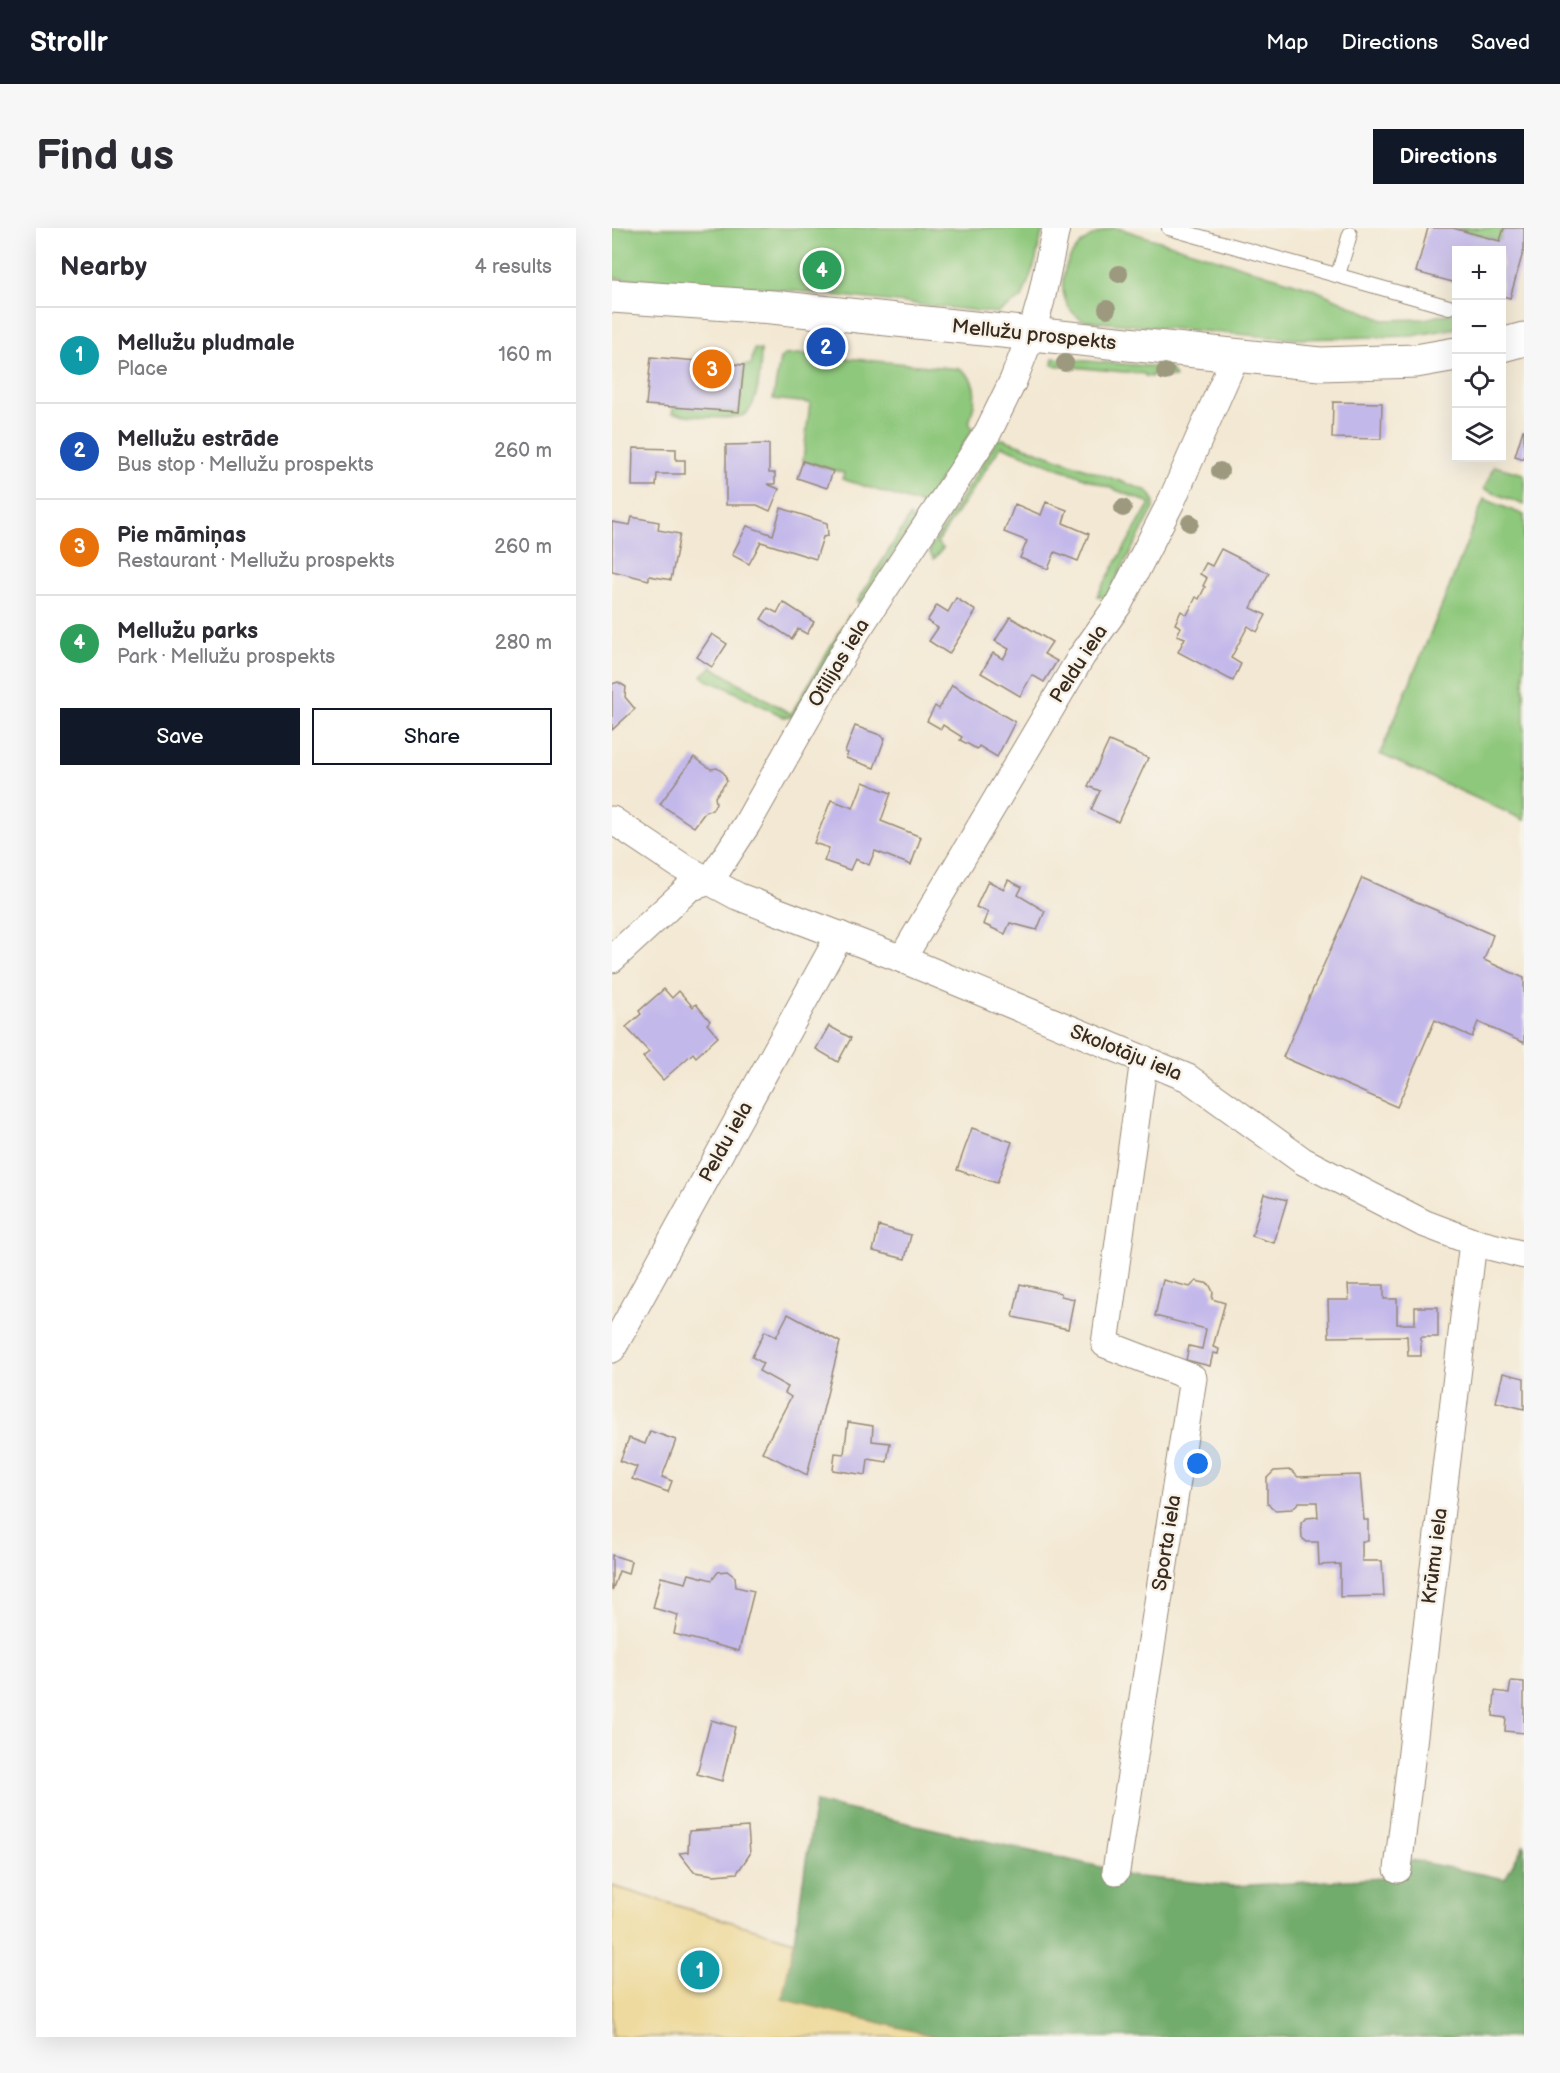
<!DOCTYPE html>
<meta charset="utf-8">
<style>
:root{--surface:#fff;--page:#f7f7f7;--text:#2b2b33;--muted:#7c7c81;--line:#e1e1e2;--accent:#111827}
body{margin:0;font-family:"Balsamiq Sans",sans-serif;background:var(--page);color:var(--text)}
.controls{position:absolute;right:18px;top:18px;display:grid;overflow:hidden;border-radius:0px;box-shadow:0 6px 24px #0002}
.controls button{width:54px;height:54px;display:grid;place-items:center;padding:0;border:0;border-bottom:2px solid var(--line);background:var(--surface);color:var(--text);font:30px sans-serif}
.you{position:absolute;left:586px;top:1236px;width:21px;height:21px;margin:-15px;border:4px solid #fff;border-radius:50%;background:#1a73e8;box-shadow:0 0 0 9px #1a73e833}
.badge{display:grid;place-items:center;width:39px;height:39px;border-radius:50%;background:var(--accent);color:#fff;font-size:20px;font-weight:700}
.pin{position:absolute;translate:-50% -50%;border:3px solid #fff;box-shadow:0 2px 6px #0006}
.list{margin:0;padding:0;list-style:none}
h2{display:flex;justify-content:space-between;align-items:center;height:78px;margin:0;padding:0 24px;font-size:26px}
h2 small{font-size:20px;font-weight:400;color:var(--muted)}
.list li{display:grid;grid-template-columns:39px 1fr auto;gap:18px;align-items:center;box-sizing:border-box;height:96px;padding:0 24px;border-top:2px solid var(--line)}
.list b{display:block;font-size:22px;white-space:nowrap}
.list p{margin:0;font-size:20px;white-space:nowrap;color:var(--muted)}
.list em{font-size:20px;font-style:normal;color:var(--muted)}
.actions{display:flex;gap:12px;padding:18px 24px}
.actions a{flex:1;padding:14px 0;border:2px solid var(--accent);border-radius:0px;text-align:center;font-size:21px;color:var(--accent)}
.actions .main{background:var(--accent);color:#fff}
.icon{flex:none;width:33px;height:33px;fill:none;stroke:currentColor;stroke-width:2;stroke-linecap:round;stroke-linejoin:round}
.map{position:relative;flex:none;width:912px;height:1809px;overflow:hidden;border-radius:0px}
header{display:flex;align-items:center;gap:36px;box-sizing:border-box;height:84px;padding:0 30px;background:var(--accent);color:#fff}
header strong{font-size:28px}
nav{display:flex;gap:33px;margin-inline-start:auto;font-size:21px}
.intro{display:flex;align-items:center;justify-content:space-between;box-sizing:border-box;height:144px;padding:0 36px}
h1{margin:0;font-size:42px}
.button{padding:15px 27px;border-radius:0px;background:var(--accent);color:#fff;font-size:21px;font-weight:700}
main{display:flex;gap:36px;padding:0 36px}
aside{flex:1;background:var(--surface);border-radius:0px;box-shadow:0 6px 24px #0002}
.map>svg:first-child{display:block}
.green{fill:#8ec87c;stroke:#64794d;stroke-width:1.5}
.forest{fill:#72ac6c;stroke:#566b45;stroke-width:1.5}
.sand{fill:#eeda9e;stroke:#94825e;stroke-width:1.5}
.building{fill:#c3b8ea}
.lines{fill:none;stroke-linecap:round;stroke-linejoin:round}
.lane-casing{stroke:#978978;stroke-width:16}
.street-casing{stroke:#978978;stroke-width:29}
.primary-casing{stroke:#978978;stroke-width:35}
.lane{stroke:#fff;stroke-width:14}
.street{stroke:#fff;stroke-width:27}
.primary{stroke:#fff;stroke-width:33}
.tree{fill:#9c997f}
.labels{text-anchor:middle;dominant-baseline:central;stroke-width:5;stroke-linejoin:round;paint-order:stroke}
.street-label{font-size:20px;fill:#3b2a1e;stroke:#f7f3e8}
</style>
<header>
<strong>Strollr</strong>
<nav><a>Map</a><a>Directions</a><a>Saved</a></nav>
</header>
<div class="intro"><h1>Find us</h1><a class="button">Directions</a></div>
<main>
<aside>
<h2>Nearby<small>4 results</small></h2>
<ul class="list">
<li><span class="badge" style="background:#0f9aa8">1</span><div><b>Mellužu pludmale</b><p>Place</p></div><em>160 m</em></li>
<li><span class="badge" style="background:#1a4fb4">2</span><div><b>Mellužu estrāde</b><p>Bus stop · Mellužu prospekts</p></div><em>260 m</em></li>
<li><span class="badge" style="background:#e8710a">3</span><div><b>Pie māmiņas</b><p>Restaurant · Mellužu prospekts</p></div><em>260 m</em></li>
<li><span class="badge" style="background:#2e9e5b">4</span><div><b>Mellužu parks</b><p>Park · Mellužu prospekts</p></div><em>280 m</em></li>
</ul>
<div class="actions"><a class="main">Save</a><a>Share</a></div>
</aside>
<div class="map">
<svg width="912" height="1809" viewBox="0 0 912 1809">
<rect width="100%" height="100%" fill="#f7f3e8"/>
<filter id="ink" filterUnits="userSpaceOnUse"><feTurbulence type="fractalNoise" baseFrequency=".0167" numOctaves="2"/><feDisplacementMap in="SourceGraphic" scale="12" xChannelSelector="R" yChannelSelector="G"/><feConvolveMatrix kernelMatrix="1 2 1 2 8 2 1 2 1" color-interpolation-filters="sRGB"/></filter>
<filter id="wash" filterUnits="userSpaceOnUse"><feTurbulence type="fractalNoise" baseFrequency=".008" numOctaves="4" result="noise"/><feDisplacementMap in="SourceGraphic" scale="24" xChannelSelector="R" yChannelSelector="G"/><feGaussianBlur stdDeviation="1.35" result="paint"/><feColorMatrix in="noise" values="0 0 0 0 0 0 0 0 0 0 0 0 0 0 0 0 0 1.4 0 .05"/><feComposite in="paint" operator="in"/></filter>
<g filter="url(#wash)">
<rect width="100%" height="100%" fill="#f3e8d3"/>
<g class="green">
<polygon points="0,0 431,0 423,35 410,70 385,85 155,60 0,50"/>
<path d="M500,0L509,1L699,60L771,92L813,91L844,84V100L800,108L684,111L473,93C445,81 445,43 464,21C474,9 486,5 500,0Z"/>
<polygon points="841,0 882,0 891,2 888,13"/>
<path d="M142,121L149,122C149,138 147,173 135,185C124,195 74,187 60,185L62,178L127,184L132,137H139Z"/>
<path d="M190,126L348,141C369,153 363,177 357,195L361,201L312,277L230,251L232,245L191,233L198,175L161,171L168,131L172,127Z"/>
<polygon points="441,130 558,140 563,149 540,147 539,149 533,148 533,146 440,137"/>
<polygon points="391,211 536,263 542,272 542,280 494,370 485,368 538,275 389,218 325,315 331,320 322,331 318,325 319,319 385,212"/>
<polygon points="882,238 912,246 912,277 872,261"/>
<polygon points="872,271 912,287 912,592 768,526 831,375"/>
<polygon points="298,288 302,294 249,375 245,374"/>
<polygon points="237,387 241,389 181,489 172,489 113,459 94,452 90,447 100,439 179,486"/>
</g>
<polygon class="forest" points="203,1574 493,1640 517,1648 620,1658 772,1650 800,1632 893,1651 912,1616 912,1809 326,1809 169,1771 182,1713"/>
<polygon class="sand" points="0,1658 182,1713 170,1771 326,1809 0,1809"/>
<g id="blocks">
<g class="building">
<polygon points="816,0 841,0 888,13 892,0 912,0 912,21 898,70 890,68 890,22 844,22 844,55 804,44"/>
<polygon points="39,129 132,137 127,184 34,177"/>
<polygon points="721,174 770,175 769,211 720,210"/>
<polygon points="911,202 912,202 912,231 903,228"/>
<polygon points="157,216 157,245 163,245 163,256 155,256 167,261 158,283 145,277 114,277 114,217"/>
<polygon points="21,220 64,221 64,232 73,232 73,246 45,246 44,258 20,258"/>
<polygon points="191,233 221,243 215,260 185,250"/>
<polygon points="434,274 455,282 451,295 477,306 466,333 443,324 436,341 408,330 415,313 392,304 403,276 429,287"/>
<polygon points="169,280 215,295 216,308 211,309 204,331 149,314 137,336 120,327 135,298 161,307"/>
<polygon points="20,289 47,294 46,302 68,306 59,352 37,348 37,352 0,343 0,294 18,297"/>
<polygon points="609,321 657,345 639,380 654,387 645,404 636,398 619,430 629,436 621,453 566,424 573,410 565,407 569,399 563,396 569,383 575,387 584,369 587,371 593,359 591,358 595,350 588,346 594,335 600,338"/>
<polygon points="344,370 364,383 337,426 317,413 326,400 315,393 325,377 336,384"/>
<polygon points="171,374 202,394 195,406 186,401 180,411 149,391 156,380 165,385"/>
<polygon points="398,389 440,414 432,426 445,433 432,454 420,447 408,468 369,445 381,425 391,431 397,421 383,413"/>
<polygon points="100,406 115,416 100,439 85,429"/>
<polygon points="6,454 14,459 13,469 23,481 0,502 0,456"/>
<polygon points="340,457 403,494 385,529 367,518 365,521 348,512 350,509 331,497 329,501 315,493 323,478 327,481"/>
<polygon points="243,498 268,507 273,510 262,540 234,530 236,525 233,524"/>
<polygon points="497,513 536,530 506,594 479,582 488,563 476,558"/>
<polygon points="82,529 99,541 105,540 112,545 115,553 103,569 104,575 100,582 94,583 82,599 48,576"/>
<polygon points="251,554 279,565 269,593 309,609 299,637 263,623 257,637 243,631 238,642 212,633 217,620 202,615 219,572 241,580"/>
<polygon points="750,650 881,707 872,732 912,750 912,815 866,794 860,809 823,792 785,879 671,829"/>
<polygon points="396,652 410,659 406,667 433,683 425,702 398,695 393,706 371,696 376,684 364,679 376,653 392,661"/>
<polygon points="52,761 60,770 67,763 81,779 84,776 98,793 95,796 106,809 84,829 81,825 51,852 31,829 37,824 14,799 29,786 27,783"/>
<polygon points="217,798 239,810 226,834 204,821"/>
<polygon points="360,900 400,914 385,955 345,942"/>
<polygon points="652,966 675,972 662,1015 640,1008"/>
<polygon points="267,998 299,1007 293,1031 261,1023"/>
<polygon points="551,1052 578,1059 584,1053 597,1056 601,1064 600,1071 613,1075 601,1119 607,1121 606,1126 601,1125 598,1138 574,1132 577,1118 590,1121 594,1101 543,1088"/>
<polygon points="408,1056 449,1065 449,1068 462,1071 456,1101 401,1089"/>
<polygon points="736,1057 772,1057 772,1071 785,1071 785,1096 803,1096 803,1079 826,1079 826,1109 809,1109 809,1128 796,1128 795,1108 717,1109 716,1072 737,1072"/>
<polygon points="176,1086 228,1114 195,1247 150,1224 179,1169 173,1165 176,1159 147,1143 151,1135 140,1129 153,1103 164,1109"/>
<polygon points="891,1145 912,1150 912,1181 884,1174"/>
<polygon points="236,1194 261,1198 260,1213 278,1215 275,1234 256,1231 254,1247 221,1242 223,1225 232,1226"/>
<polygon points="38,1203 64,1212 50,1249 60,1253 56,1264 20,1251 25,1239 8,1233 17,1210 33,1216"/>
<polygon points="679,1242 686,1249 748,1247 752,1292 756,1292 756,1313 750,1313 750,1333 770,1333 772,1368 728,1369 728,1336 707,1337 706,1314 695,1314 690,1310 689,1295 694,1290 706,1289 705,1274 687,1274 680,1281 663,1282 655,1275 655,1250 662,1243"/>
<polygon points="0,1327 19,1333 16,1346 7,1343 0,1363"/>
<polygon points="115,1343 123,1349 124,1359 142,1363 127,1423 62,1406 66,1387 41,1380 49,1349 74,1355 77,1346 100,1352 106,1344"/>
<polygon points="899,1453 912,1454 912,1505 893,1503 894,1490 881,1488 883,1463 897,1465"/>
<polygon points="99,1492 123,1499 110,1553 85,1546"/>
<polygon points="136,1599 138,1626 125,1645 102,1647 82,1644 67,1625 76,1624 77,1603"/>
</g>
</g>
</g>
<g filter="url(#ink)">
<use href="#blocks" fill-opacity="0" stroke="#978978" stroke-width="1.5"/>
<g class="lines">
<defs>
<g id="lane">
<polyline points="557,0 837,79"/>
<polyline points="726,47 738,6"/>
</g>
<g id="street">
<polyline points="0,592 69,638 125,668 290,731 576,850 691,933 811,995 861,1014 912,1027"/>
<polyline points="0,731 77,660 98,653 135,596 240,410 376,204 401,153 419,107 429,72 444,0"/>
<polyline points="290,731 469,429 506,377 560,272 623,129"/>
<polyline points="0,1121 228,707"/>
<polyline points="786,1641 861,1014"/>
<polyline points="504,1643 581,1150 493,1116 532,831"/>
</g>
<g id="primary">
<polyline points="0,68 160,79 708,136 804,133 844,126"/>
<polyline points="890,117 912,111"/>
</g>
</defs>
<use href="#lane" class="lane-casing"/>
<use href="#street" class="street-casing"/>
<use href="#primary" class="primary-casing"/>
<use href="#lane" class="lane"/>
<use href="#street" class="street"/>
<use href="#primary" class="primary"/>
</g>
<g class="tree">
<circle cx="507" cy="46" r="9"/>
<circle cx="495" cy="81" r="9"/>
<circle cx="453" cy="135" r="9"/>
<circle cx="553" cy="144" r="9"/>
<circle cx="608" cy="243" r="9"/>
<circle cx="511" cy="280" r="9"/>
<circle cx="578" cy="295" r="9"/>
</g>
</g>
<g class="labels">
<g class="street-label">
<text transform="translate(422 107) rotate(6)">Mellužu prospekts</text>
<text transform="translate(227 435) rotate(-59)">Otīlijas iela</text>
<text transform="translate(467 436) rotate(-57)">Peldu iela</text>
<text transform="translate(514 825) rotate(22)">Skolotāju iela</text>
<text transform="translate(114 914) rotate(-61)">Peldu iela</text>
<text transform="translate(555 1315) rotate(-81)">Sporta iela</text>
<text transform="translate(823 1328) rotate(-83)">Krūmu iela</text>
</g>
</g>
</svg>
<div class="controls">
<button>+</button>
<button>−</button>
<button><svg class="icon" aria-label="locate" viewBox="0 0 24 24"><circle cx="12" cy="12" r="6"/><path d="M12 2v4M12 18v4M2 12h4M18 12h4"/></svg></button>
<button><svg class="icon" aria-label="layers" viewBox="0 0 24 24"><path d="M12 4l9 5-9 5-9-5zM3 14l9 5 9-5"/></svg></button>
</div>
<div class="you"></div>
<div class="pin badge" style="left:88px;top:1742px;background:#0f9aa8">1</div>
<div class="pin badge" style="left:214px;top:119px;background:#1a4fb4">2</div>
<div class="pin badge" style="left:100px;top:141px;background:#e8710a">3</div>
<div class="pin badge" style="left:210px;top:42px;background:#2e9e5b">4</div>
</div>
</main>
